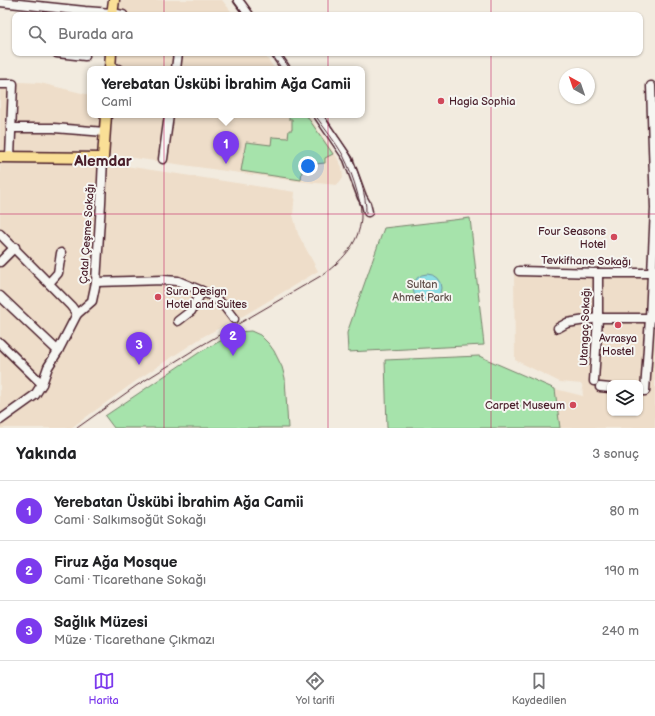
<!DOCTYPE html>
<html lang="tr">
<meta charset="utf-8">
<style>
:root{--surface:#fff;--page:#f2f2f2;--text:#202124;--muted:#757577;--line:#e0e0e0;--accent:#7c3aed}
body{margin:0;font-family:"Balsamiq Sans",sans-serif;background:var(--page);color:var(--text)}
.controls{position:absolute;right:12px;bottom:12px;display:grid;overflow:hidden;border-radius:8px;box-shadow:0 1px 3px #0004}
.controls button{width:36px;height:36px;display:grid;place-items:center;padding:0;border:0;border-bottom:1px solid var(--line);background:var(--surface);color:var(--text);font:20px sans-serif}
.compass{position:absolute;left:559px;top:68px;width:36px;height:36px;border-radius:50%;background:var(--surface);box-shadow:0 1px 3px #0004;rotate:320deg}
.you{position:absolute;left:308px;top:166px;width:14px;height:14px;margin:-10px;border:3px solid #fff;border-radius:50%;background:#1a73e8;box-shadow:0 0 0 6px #1a73e833}
.badge{display:grid;place-items:center;width:26px;height:26px;border-radius:50%;background:var(--accent);color:#fff;font-size:13px;font-weight:700}
.pin{position:absolute;translate:-50% -33px;filter:drop-shadow(0 1px 2px #0008)}
.pin::after{content:'';position:absolute;top:21px;width:14px;height:12px;background:inherit;clip-path:polygon(0 0,100% 0,50% 100%)}
.popup{position:absolute;left:87px;top:66px;width:278px;height:52px;box-sizing:border-box;display:grid;place-content:center;border-radius:8px;background:var(--surface);filter:drop-shadow(0 1px 3px #0005);font-size:13px;white-space:nowrap;color:var(--muted)}
.popup b{font-size:15px;color:var(--text)}
.popup::after{content:'';position:absolute;left:50%;top:100%;margin-left:-8px;border:8px solid transparent;border-top-color:var(--surface)}
.list{margin:0;padding:0;list-style:none}
h2{display:flex;justify-content:space-between;align-items:center;height:52px;margin:0;padding:0 16px;font-size:17px}
h2 small{font-size:13px;font-weight:400;color:var(--muted)}
.list li{display:grid;grid-template-columns:26px 1fr auto;gap:12px;align-items:center;box-sizing:border-box;height:60px;padding:0 16px;border-top:1px solid var(--line)}
.list b{display:block;font-size:15px;white-space:nowrap}
.list p{margin:0;font-size:13px;white-space:nowrap;color:var(--muted)}
.list em{font-size:13px;font-style:normal;color:var(--muted)}
.icon{flex:none;width:22px;height:22px;fill:none;stroke:currentColor;stroke-width:2;stroke-linecap:round;stroke-linejoin:round}
.map{position:relative;flex:none;width:655px;height:428px;overflow:hidden}
.search{position:absolute;background:var(--surface);box-shadow:0 1px 3px #0004;left:12px;right:12px;top:12px;height:44px;display:flex;align-items:center;gap:10px;box-sizing:border-box;padding:0 14px;border-radius:8px;color:var(--muted);font-size:15px}
.sheet{height:232px;background:var(--surface)}
nav{display:flex;justify-content:space-around;align-items:center;box-sizing:border-box;height:56px;border-top:1px solid var(--line);background:var(--surface);font-size:11px;color:var(--muted)}
nav a{display:grid;justify-items:center;gap:2px}
nav .on{color:var(--accent)}
.map>svg:first-child{display:block}
.built{fill:#eeddc9;fill-rule:evenodd}
.green{fill:#a6e3ab;stroke:#78816b}
.water{fill:#8cdee3;stroke:#729299}
.lines{fill:none;stroke-linecap:round;stroke-linejoin:round}
.minor-casing{stroke:#4a1f2b;stroke-width:11}
.major-casing{stroke:#4a1f2b;stroke-width:13}
.minor{stroke:#f6f6f2;stroke-width:8}
.major{stroke:#fadf96;stroke-width:10}
.tram{stroke:#4a1f2b;stroke-width:1}
.grid{fill:none;stroke:#c2185b;stroke-width:1;stroke-opacity:0.55}
.poi-dot{fill:#d1495b;stroke:#f6f6f2;stroke-width:1.5}
.labels{text-anchor:middle;dominant-baseline:central;stroke-width:4;stroke-linejoin:round;paint-order:stroke}
.poi-label{font-size:11px;fill:#4a1f2b;stroke:#f6f6f2;text-anchor:start}
.street-label{font-size:11px;fill:#4a1f2b;stroke:#f6f6f2}
.park-label{font-size:11px;fill:#61504b;stroke:#f6f6f2}
.district-label{font-size:15px;font-weight:bold;fill:#4a1f2b;stroke:#f6f6f2}
</style>
<div class="map">
<svg width="655" height="428" viewBox="0 0 655 428">
<rect width="100%" height="100%" fill="#f2ebdf"/>
<filter id="ink" filterUnits="userSpaceOnUse"><feTurbulence type="fractalNoise" baseFrequency=".025" numOctaves="2"/><feDisplacementMap in="SourceGraphic" scale="8" xChannelSelector="R" yChannelSelector="G"/><feConvolveMatrix kernelMatrix="1 2 1 2 8 2 1 2 1" color-interpolation-filters="sRGB"/></filter>
<g filter="url(#ink)">
<g class="built">
<polygon points="117,0 222,0 234,15 115,15"/>
<polygon points="112,53 263,53 275,69 111,69"/>
<polygon points="0,81 40,83 90,95 90,115 104,115 101,154 0,152"/>
<polygon points="109,115 308,115 336,156 342,167 343,178 337,185 296,181 106,154"/>
<polygon points="0,161 106,163 295,192 293,215 298,234 318,271 243,316 204,336 140,378 71,428 0,428"/>
<path d="M655,247V428H560L555,389L583,396L582,384L560,382L515,360L514,273L654,276ZM610,383H640V413H610Z"/>
</g>
<g class="green">
<polygon points="289,115 306,115 333,154 325,158 325,163 315,164 315,162 303,161 301,180 241,171 246,142 271,145 272,137 288,138 289,130 292,130 292,119 289,119"/>
<polygon points="470,218 484,345 348,352 347,333 384,228"/>
<polygon points="251,331 260,335 269,344 274,351 282,367 285,378 288,428 114,428 105,416 200,352 237,332"/>
<polygon points="479,356 555,389 560,428 387,428 385,360"/>
</g>
<circle class="water" cx="427" cy="288" r="14"/>
<g class="lines">
<defs>
<g id="minor">
<polyline points="238,0 249,15"/>
<polyline points="0,2 85,11 112,13 123,15"/>
<polyline points="57,53 85,56"/>
<polyline points="275,53 286,69"/>
<polyline points="110,68 118,69"/>
<polyline points="176,69 178,53"/>
<polyline points="0,84 13,84 10,157"/>
<polyline points="318,115 348,159 362,197 366,204 368,212"/>
<polyline points="11,128 54,128 105,132"/>
<polyline points="163,159 169,115"/>
<polyline points="0,234 71,306 77,314"/>
<polyline points="0,262 15,247"/>
<polyline points="519,271 599,273 653,273"/>
<polyline points="96,282 164,280 178,281 202,291 215,298 224,306 234,319"/>
<polyline points="49,283 58,273 61,253"/>
<polyline points="0,296 58,351"/>
<polyline points="178,321 191,311 202,291"/>
<polyline points="558,328 567,323 598,318 650,318"/>
<polyline points="0,343 42,384"/>
<polyline points="594,381 598,318 598,273"/>
<polyline points="600,387 610,388"/>
<polyline points="640,391 645,391 650,318 655,208 651,86"/>
<polyline points="0,420 35,395 42,384 48,367 58,351 77,314 92,301 96,282 101,203 103,158"/>
</g>
<g id="major">
<polyline points="112,15 114,0"/>
<polyline points="110,69 111,53"/>
<polyline points="0,157 103,158 106,115"/>
</g>
</defs>
<use href="#minor" class="minor-casing"/>
<use href="#major" class="major-casing"/>
<use href="#minor" class="minor"/>
<use href="#major" class="major"/>
<g class="tram">
<polyline points="233,0 244,15"/>
<polyline points="271,53 282,69"/>
<polyline points="279,53 290,69"/>
<path d="M323,115C331,127 340,138 348,151C357,165 367,196 366,213"/>
<path d="M77,428L136,386L197,348L324,274C344,259 362,240 361,213C361,206 359,199 357,192C354,180 349,167 343,155C335,141 324,128 315,115"/>
</g>
</g>
</g>
<path class="grid" d="M164,0V15M328,0V15M491,0V15M164,53V428M328,53V428M491,53V428M0,214H655"/>
<g class="poi-dot">
<circle cx="441" cy="101" r="4"/>
<circle cx="614" cy="237" r="4"/>
<circle cx="158" cy="297" r="4"/>
<circle cx="618" cy="325" r="4"/>
<circle cx="573" cy="405" r="4"/>
</g>
<g class="labels">
<g class="poi-label">
<text x="449" y="101">Hagia Sophia</text>
<text x="606" y="231" text-anchor="end">Four Seasons<tspan x="606" dy="13">Hotel</tspan></text>
<text x="166" y="291">Sura Design<tspan x="166" dy="13">Hotel and Suites</tspan></text>
<text x="618" y="338" text-anchor="middle">Avrasya<tspan x="618" dy="13">Hostel</tspan></text>
<text x="565" y="405" text-anchor="end">Carpet Museum</text>
</g>
<g class="street-label">
<text transform="translate(87 234) rotate(-86)">Çatal Çeşme Sokağı</text>
<text transform="translate(586 261) rotate(1)">Tevkifhane Sokağı</text>
<text transform="translate(585 327) rotate(-88)">Utangaç Sokağı</text>
</g>
<g class="park-label">
<text x="422" y="284">Sultan<tspan x="422" dy="13">Ahmet Parkı</tspan></text>
</g>
<g class="district-label">
<text x="103" y="161">Alemdar</text>
</g>
</g>
</svg>
<div class="controls">
<button><svg class="icon" aria-label="layers" viewBox="0 0 24 24"><path d="M12 4l9 5-9 5-9-5zM3 14l9 5 9-5"/></svg></button>
</div>
<svg class="compass" viewBox="-18 -18 36 36"><path d="M0-13l5 13h-10z" fill="#e53935"/><path d="M0 13l5-13h-10z" fill="#757577"/></svg>
<div class="you"></div>
<div class="pin badge" style="left:226px;top:164px">1</div>
<div class="popup"><b>Yerebatan Üskübi İbrahim Ağa Camii</b>Cami</div>
<div class="pin badge" style="left:233px;top:356px">2</div>
<div class="pin badge" style="left:139px;top:365px">3</div>
<div class="search"><svg class="icon" aria-label="search" viewBox="0 0 24 24"><circle cx="10" cy="10" r="6"/><path d="M15 15l6 6"/></svg>Burada ara</div>
</div>
<section class="sheet">
<h2>Yakında<small>3 sonuç</small></h2>
<ul class="list">
<li><span class="badge">1</span><div><b>Yerebatan Üskübi İbrahim Ağa Camii</b><p>Cami · Salkımsoğüt Sokağı</p></div><em>80 m</em></li>
<li><span class="badge">2</span><div><b>Firuz Ağa Mosque</b><p>Cami · Ticarethane Sokağı</p></div><em>190 m</em></li>
<li><span class="badge">3</span><div><b>Sağlık Müzesi</b><p>Müze · Ticarethane Çıkmazı</p></div><em>240 m</em></li>
</ul>
</section>
<nav>
<a class="on"><svg class="icon" aria-label="map" viewBox="0 0 24 24"><path d="M3 6l6-2 6 2 6-2v14l-6 2-6-2-6 2zM9 4v14M15 6v14"/></svg>Harita</a>
<a><svg class="icon" aria-label="directions" viewBox="0 0 24 24"><path d="M12 3l9 9-9 9-9-9zM9 14v-3h6M13 9l2 2-2 2"/></svg>Yol tarifi</a>
<a><svg class="icon" aria-label="saved" viewBox="0 0 24 24"><path d="M7 4h10v16l-5-4-5 4z"/></svg>Kaydedilen</a>
</nav>
